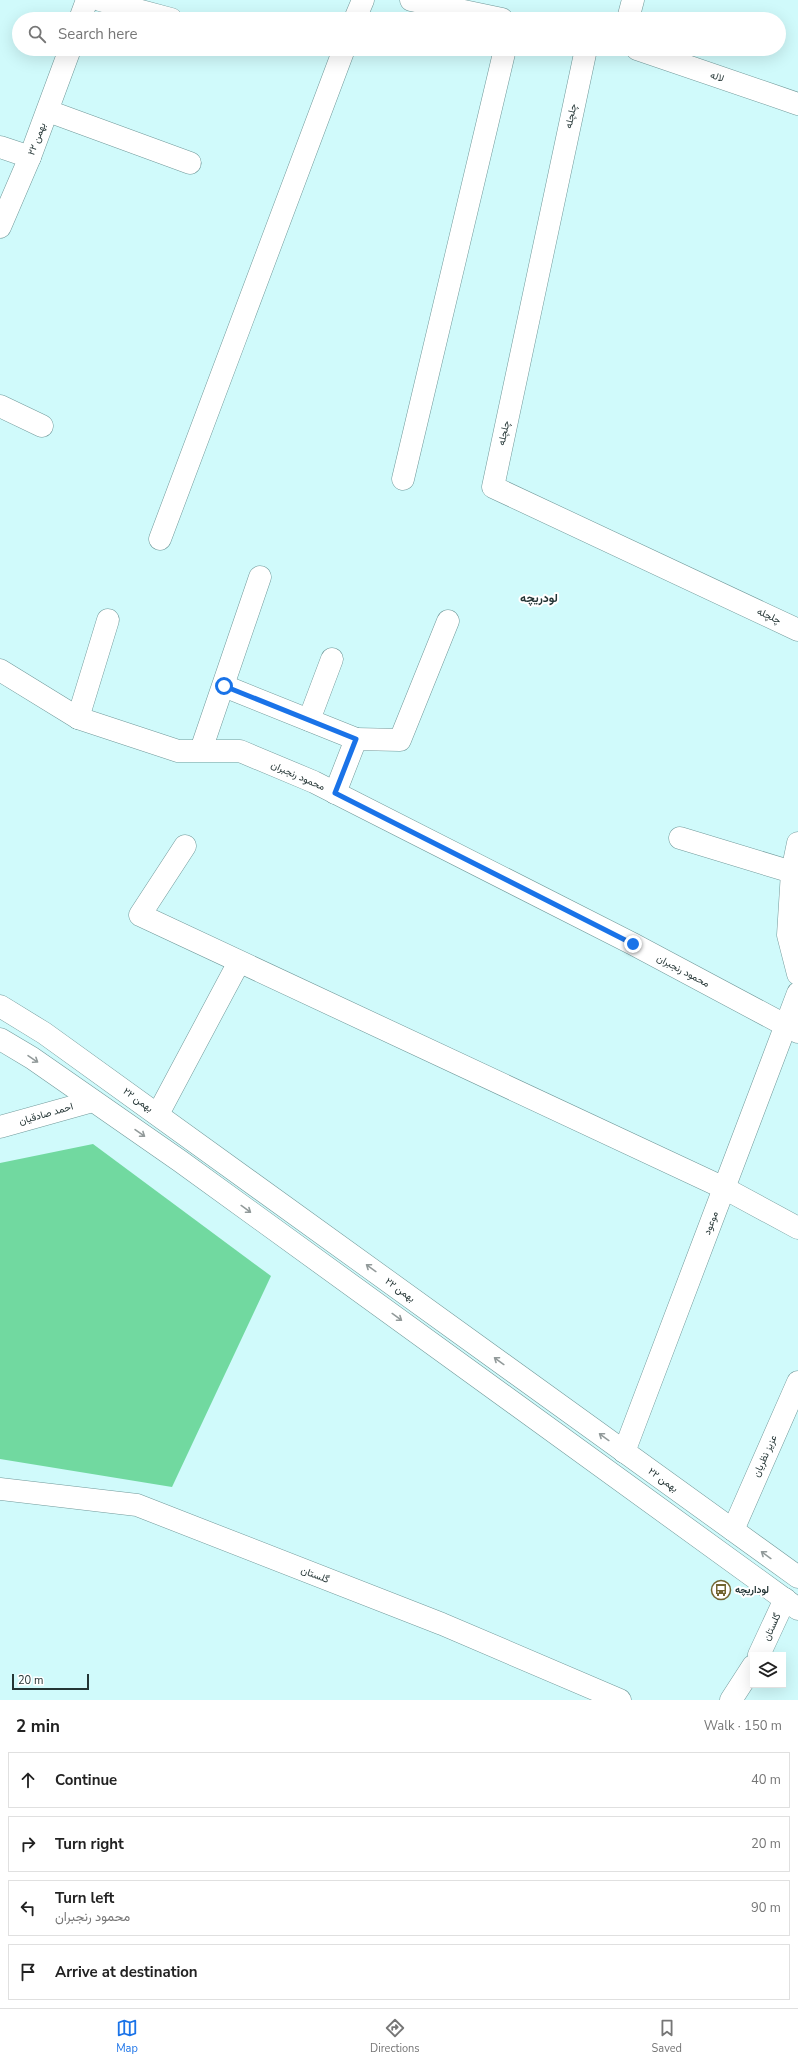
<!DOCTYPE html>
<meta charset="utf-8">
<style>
:root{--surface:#fff;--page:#f2f2f2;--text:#222;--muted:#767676;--line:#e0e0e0;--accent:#1a73e8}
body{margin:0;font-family:"Nunito Sans",Vazirmatn,sans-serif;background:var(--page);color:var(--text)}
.controls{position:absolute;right:12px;bottom:12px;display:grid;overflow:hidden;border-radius:0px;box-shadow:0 4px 16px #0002}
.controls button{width:36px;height:36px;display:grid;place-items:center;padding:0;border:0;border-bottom:1px solid var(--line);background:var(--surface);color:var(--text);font:20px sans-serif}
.scale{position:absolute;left:12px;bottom:10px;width:77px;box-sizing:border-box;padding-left:4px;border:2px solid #243535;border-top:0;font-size:11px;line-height:14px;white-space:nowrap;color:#243535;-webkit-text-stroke:3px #fff;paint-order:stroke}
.stop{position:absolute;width:12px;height:12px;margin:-9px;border:3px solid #1a73e8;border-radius:50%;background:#fff}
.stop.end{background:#1a73e8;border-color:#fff;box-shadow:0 1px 4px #0008}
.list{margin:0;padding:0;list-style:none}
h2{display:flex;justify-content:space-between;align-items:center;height:52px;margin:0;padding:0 16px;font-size:17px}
h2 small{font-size:13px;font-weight:400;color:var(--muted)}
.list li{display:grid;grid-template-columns:26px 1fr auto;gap:12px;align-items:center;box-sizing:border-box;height:56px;margin:0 8px 8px;padding:0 8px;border:1px solid var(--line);border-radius:0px}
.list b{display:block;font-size:15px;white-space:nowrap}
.list p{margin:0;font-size:13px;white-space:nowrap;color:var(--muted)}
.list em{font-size:13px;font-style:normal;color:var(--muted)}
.icon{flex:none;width:22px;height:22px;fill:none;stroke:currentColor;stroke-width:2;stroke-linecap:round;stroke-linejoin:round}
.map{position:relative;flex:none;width:798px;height:1700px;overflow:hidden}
.search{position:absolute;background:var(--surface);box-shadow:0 4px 16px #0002;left:12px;right:12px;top:12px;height:44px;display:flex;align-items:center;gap:10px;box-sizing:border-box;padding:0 14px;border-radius:22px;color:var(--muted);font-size:15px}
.sheet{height:308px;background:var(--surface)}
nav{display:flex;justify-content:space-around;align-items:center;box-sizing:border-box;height:56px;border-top:1px solid var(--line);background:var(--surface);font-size:11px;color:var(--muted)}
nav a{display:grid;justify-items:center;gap:2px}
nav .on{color:var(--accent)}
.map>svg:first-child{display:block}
.green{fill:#71d9a0}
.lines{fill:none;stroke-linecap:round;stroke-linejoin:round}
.minor-casing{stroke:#71999a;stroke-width:23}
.minor{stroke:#fff;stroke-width:22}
.oneway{stroke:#929a9a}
.route{stroke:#1a73e8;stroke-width:5}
.labels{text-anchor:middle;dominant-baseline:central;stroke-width:4;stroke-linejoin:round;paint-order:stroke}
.street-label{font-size:10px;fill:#243535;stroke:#fff}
.poi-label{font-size:10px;font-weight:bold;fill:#243535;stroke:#fff;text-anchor:start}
.quarter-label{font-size:12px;font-weight:bold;fill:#243535;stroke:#fff}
</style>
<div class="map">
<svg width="798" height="1700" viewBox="0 0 798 1700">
<rect width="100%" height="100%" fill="#d0fafb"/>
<polygon class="green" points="93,1144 271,1276 172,1487 0,1459 0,1163"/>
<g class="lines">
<defs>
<g id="minor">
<polyline points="100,0 171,19"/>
<polyline points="411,0 502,19"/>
<polyline points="80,19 87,0"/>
<polyline points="355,19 363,0"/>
<polyline points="628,19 633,0"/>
<polyline points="586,49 493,487 798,630"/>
<polyline points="637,49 798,104"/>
<polyline points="48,111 190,163"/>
<polyline points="0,147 30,157"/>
<polyline points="0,227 30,157 70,49"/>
<polyline points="0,406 42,426"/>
<polyline points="403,479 505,49"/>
<polyline points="160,539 344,49"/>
<polyline points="0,670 78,718 178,751 240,751 314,782 633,944 798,1032"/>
<polyline points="224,686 356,739"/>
<polyline points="78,718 108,620"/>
<polyline points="309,720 332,659"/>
<polyline points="201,750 260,577"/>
<polyline points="335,793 356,739 400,740 448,621"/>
<polyline points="680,838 792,872"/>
<polyline points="798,843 792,872 788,935 798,974"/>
<polyline points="185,846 140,915 724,1188 798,1228"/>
<polyline points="0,1006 44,1033 798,1577"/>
<polyline points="0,1039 32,1058 180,1161 798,1609"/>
<polyline points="158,1114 239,962"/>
<polyline points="0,1127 93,1101"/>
<polyline points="624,1452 798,993"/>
<polyline points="0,1489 137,1505 442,1624 620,1700"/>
<polyline points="733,1530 798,1382"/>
<polyline points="759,1655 785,1599"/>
<polyline points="731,1700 753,1666"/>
</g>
</defs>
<use href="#minor" class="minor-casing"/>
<use href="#minor" class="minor"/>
</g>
<defs><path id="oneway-shaft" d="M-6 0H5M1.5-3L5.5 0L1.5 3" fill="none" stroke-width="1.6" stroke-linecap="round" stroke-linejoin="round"/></defs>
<g class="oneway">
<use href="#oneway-shaft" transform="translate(33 1059) rotate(34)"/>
<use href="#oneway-shaft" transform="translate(140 1133) rotate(35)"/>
<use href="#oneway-shaft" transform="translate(246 1209) rotate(36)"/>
<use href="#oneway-shaft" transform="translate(371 1268) rotate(-144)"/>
<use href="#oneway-shaft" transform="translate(397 1317) rotate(36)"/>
<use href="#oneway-shaft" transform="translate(499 1361) rotate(-144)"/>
<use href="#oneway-shaft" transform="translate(604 1437) rotate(-144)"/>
<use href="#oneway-shaft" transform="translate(766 1555) rotate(-144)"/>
</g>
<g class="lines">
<polyline class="route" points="224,686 356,739 335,793 633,944"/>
</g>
<defs>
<symbol id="bus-ring" viewBox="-11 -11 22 22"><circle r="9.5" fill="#fff" stroke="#726532" stroke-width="1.5"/><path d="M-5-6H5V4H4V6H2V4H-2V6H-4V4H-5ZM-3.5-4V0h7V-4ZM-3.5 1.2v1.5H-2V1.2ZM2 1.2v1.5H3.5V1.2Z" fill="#726532"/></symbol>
</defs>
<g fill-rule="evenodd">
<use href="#bus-ring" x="710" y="1579" width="22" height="22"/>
</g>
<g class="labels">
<g class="street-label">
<text transform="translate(717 77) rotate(19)">لاله</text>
<text transform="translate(571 116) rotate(-78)">چلچله</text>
<text transform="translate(37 139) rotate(-69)">۲۲ بهمن</text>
<text transform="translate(504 433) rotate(-78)">چلچله</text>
<text transform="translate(769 616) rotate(25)">چلچله</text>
<text transform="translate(298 776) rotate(24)">محمود رنجبران</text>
<text transform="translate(683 971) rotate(28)">محمود رنجبران</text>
<text transform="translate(138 1100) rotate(36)">۲۲ بهمن</text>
<text transform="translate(46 1114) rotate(-16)">احمد صادقیان</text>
<text transform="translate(711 1223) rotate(-69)">موعود</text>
<text transform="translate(400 1290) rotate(36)">۲۲ بهمن</text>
<text transform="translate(765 1456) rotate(-66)">عزیز نظریان</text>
<text transform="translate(663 1480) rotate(36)">۲۲ بهمن</text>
<text transform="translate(315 1575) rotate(21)">گلستان</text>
<text transform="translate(772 1627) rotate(-66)">گلستان</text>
</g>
<g class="poi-label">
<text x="735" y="1590">لوداریچه</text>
</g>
<g class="quarter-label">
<text x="539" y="598">لودریچه</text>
</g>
</g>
</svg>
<div class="controls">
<button><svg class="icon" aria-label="layers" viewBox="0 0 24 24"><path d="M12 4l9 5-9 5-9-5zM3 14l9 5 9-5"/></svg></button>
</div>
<div class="scale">20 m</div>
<div class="stop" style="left:224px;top:686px"></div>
<div class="stop end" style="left:633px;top:944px"></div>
<div class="search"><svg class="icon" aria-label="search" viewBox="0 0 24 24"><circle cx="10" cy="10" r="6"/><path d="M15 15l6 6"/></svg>Search here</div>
</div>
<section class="sheet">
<h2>2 min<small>Walk · 150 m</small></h2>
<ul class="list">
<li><svg class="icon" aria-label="ahead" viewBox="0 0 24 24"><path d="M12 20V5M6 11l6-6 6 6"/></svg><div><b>Continue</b></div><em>40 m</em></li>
<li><svg class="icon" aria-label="right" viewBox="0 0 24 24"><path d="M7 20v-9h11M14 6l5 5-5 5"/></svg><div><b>Turn right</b></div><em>20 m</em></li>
<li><svg class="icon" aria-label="left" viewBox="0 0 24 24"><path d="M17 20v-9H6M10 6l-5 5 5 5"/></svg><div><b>Turn left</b><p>محمود رنجبران</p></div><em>90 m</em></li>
<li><svg class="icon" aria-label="arrive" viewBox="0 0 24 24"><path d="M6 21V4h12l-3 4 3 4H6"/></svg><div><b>Arrive at destination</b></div></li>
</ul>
</section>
<nav>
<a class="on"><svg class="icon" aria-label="map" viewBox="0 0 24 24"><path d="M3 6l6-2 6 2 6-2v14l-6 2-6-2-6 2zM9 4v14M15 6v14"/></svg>Map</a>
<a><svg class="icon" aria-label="directions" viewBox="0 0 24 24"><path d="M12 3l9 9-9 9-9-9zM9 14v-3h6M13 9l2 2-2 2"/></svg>Directions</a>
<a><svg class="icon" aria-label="saved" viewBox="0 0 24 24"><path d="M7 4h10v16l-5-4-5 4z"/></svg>Saved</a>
</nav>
